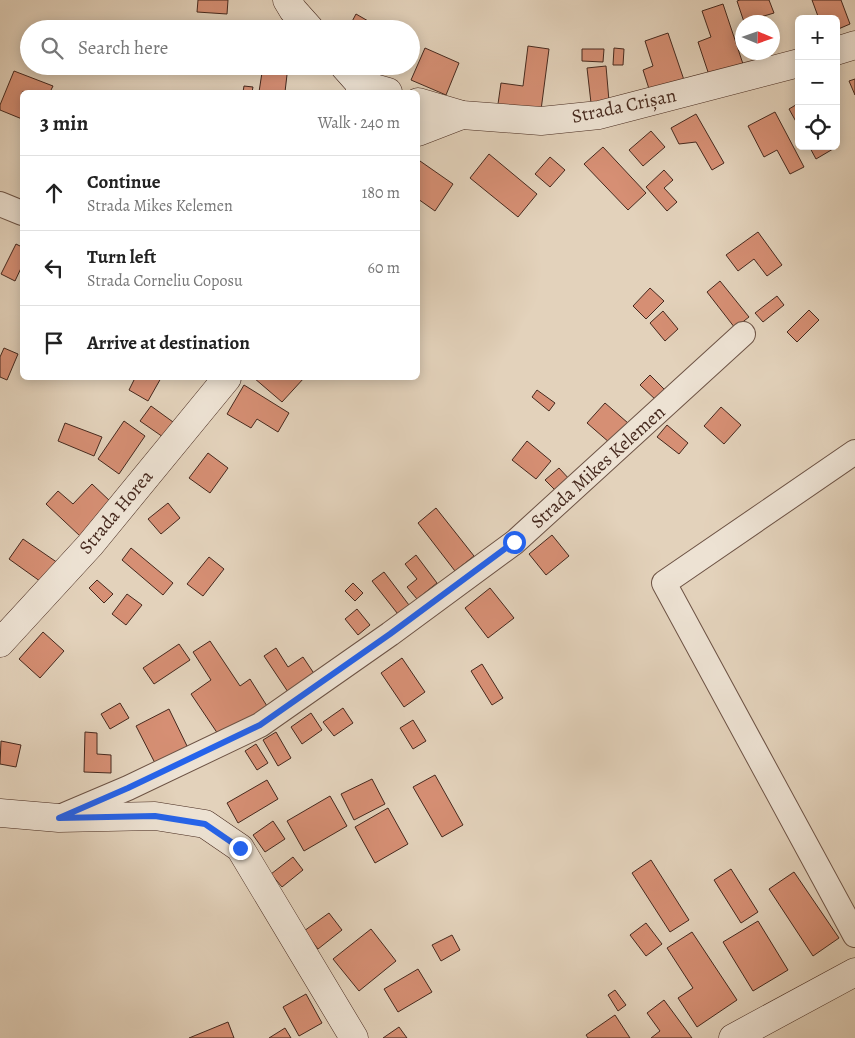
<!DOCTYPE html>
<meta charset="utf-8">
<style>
:root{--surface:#fff;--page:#f2f2f2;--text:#222;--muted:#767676;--line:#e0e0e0}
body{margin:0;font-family:Alegreya,serif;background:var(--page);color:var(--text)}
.controls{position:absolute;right:15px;top:15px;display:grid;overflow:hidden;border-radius:8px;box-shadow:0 2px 12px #0003}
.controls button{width:45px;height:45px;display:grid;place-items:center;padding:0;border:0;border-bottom:1px solid var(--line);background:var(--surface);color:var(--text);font:25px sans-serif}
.compass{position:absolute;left:735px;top:15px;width:45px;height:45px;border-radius:50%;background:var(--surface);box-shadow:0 2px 12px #0003;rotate:92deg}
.stop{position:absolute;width:15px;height:15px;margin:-11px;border:4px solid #2563eb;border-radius:50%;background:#fff}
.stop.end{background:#2563eb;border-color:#fff;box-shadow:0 1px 5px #0008}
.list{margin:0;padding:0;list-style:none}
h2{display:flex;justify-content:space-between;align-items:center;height:65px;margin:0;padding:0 20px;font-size:21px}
h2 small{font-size:16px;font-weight:400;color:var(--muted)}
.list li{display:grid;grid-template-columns:32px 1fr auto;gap:15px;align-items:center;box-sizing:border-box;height:75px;padding:0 20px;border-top:1px solid var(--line)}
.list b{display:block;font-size:19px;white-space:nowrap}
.list p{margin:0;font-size:16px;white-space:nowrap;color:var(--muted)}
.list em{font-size:16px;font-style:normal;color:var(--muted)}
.icon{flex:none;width:28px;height:28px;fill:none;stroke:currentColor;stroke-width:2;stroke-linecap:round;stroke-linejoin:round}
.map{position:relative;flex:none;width:855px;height:1038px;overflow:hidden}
.search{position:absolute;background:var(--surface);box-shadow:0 2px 12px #0003;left:20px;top:20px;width:400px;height:55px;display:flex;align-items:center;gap:12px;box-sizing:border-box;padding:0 18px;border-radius:28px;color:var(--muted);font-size:19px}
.panel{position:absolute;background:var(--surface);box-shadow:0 2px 12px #0003;left:20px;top:90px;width:400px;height:290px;border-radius:8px}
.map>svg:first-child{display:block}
.building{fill:#d68f74;stroke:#46291e}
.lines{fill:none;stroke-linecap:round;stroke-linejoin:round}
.street-casing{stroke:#6d5345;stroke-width:26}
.secondary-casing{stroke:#46291e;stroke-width:29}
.street{stroke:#ede2d3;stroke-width:24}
.secondary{stroke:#ede2d3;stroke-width:28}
.route{stroke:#2563eb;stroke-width:6}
.labels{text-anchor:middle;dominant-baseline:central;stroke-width:4;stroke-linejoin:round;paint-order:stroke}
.street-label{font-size:19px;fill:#46291e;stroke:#ede2d3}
</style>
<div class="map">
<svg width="855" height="1038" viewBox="0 0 855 1038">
<rect width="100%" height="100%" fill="#e3d2bb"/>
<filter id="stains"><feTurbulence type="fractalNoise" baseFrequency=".004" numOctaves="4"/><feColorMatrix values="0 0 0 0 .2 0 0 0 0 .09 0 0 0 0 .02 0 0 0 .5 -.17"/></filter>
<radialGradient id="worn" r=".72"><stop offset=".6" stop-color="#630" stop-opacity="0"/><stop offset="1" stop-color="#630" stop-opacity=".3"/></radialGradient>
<g class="building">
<polygon points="198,0 228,0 227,14 197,12"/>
<polygon points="740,0 769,0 774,13 744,22 737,1"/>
<polygon points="812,0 841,0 850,24 836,30 836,19 819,19"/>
<polygon points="723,4 743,64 709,75 698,42 711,37 702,11"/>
<polygon points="356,14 382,29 348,29"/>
<polygon points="668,33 684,80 650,92 643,70 653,66 645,41"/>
<polygon points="528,46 549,49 541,110 498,104 501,83 523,86"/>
<polygon points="425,48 459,63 446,95 411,80"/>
<polygon points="614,48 624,49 623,65 613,65"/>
<polygon points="582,49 604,49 603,62 582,61"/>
<polygon points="263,66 288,66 285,92 259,92"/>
<polygon points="606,66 609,101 591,103 587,68"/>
<polygon points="14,71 53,86 50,92 22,92 22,119 0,110 0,105"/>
<polygon points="855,79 855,95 849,81"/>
<polygon points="244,86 253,87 252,92 243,92"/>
<polygon points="799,103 799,127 789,109"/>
<polygon points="775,112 804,167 790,174 777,150 764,157 748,126"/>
<polygon points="696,114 724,163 712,170 696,142 679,144 671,128"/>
<polygon points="651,131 665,147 643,166 629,150"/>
<polygon points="809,146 832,146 833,149 816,159"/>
<polygon points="603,147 646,193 628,210 584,164"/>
<polygon points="489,154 537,194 518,217 470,178"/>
<polygon points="550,157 565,170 550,187 535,174"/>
<polygon points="420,161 453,184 435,211 418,199 418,165"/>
<polygon points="664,170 673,180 664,188 677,202 667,211 646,187"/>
<polygon points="758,232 782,265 767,276 754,259 738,271 726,255"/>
<polygon points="16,244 22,247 22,266 15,281 1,274"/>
<polygon points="720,281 749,317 735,328 707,292"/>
<polygon points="650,288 664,301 646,319 633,306"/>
<polygon points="777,296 784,305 763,322 755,313"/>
<polygon points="809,310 819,320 797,342 787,332"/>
<polygon points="663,311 678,329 665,341 650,323"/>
<polygon points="4,348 18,354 7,380 0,377 0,357"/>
<polygon points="650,375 666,391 657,401 640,385"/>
<polygon points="135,378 161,378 148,401 129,390"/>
<polygon points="254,378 304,378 282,402"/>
<polygon points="244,385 289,413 278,432 257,419 251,428 227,414"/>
<polygon points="537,390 555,403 549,411 532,397"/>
<polygon points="605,403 628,423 610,443 587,423"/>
<polygon points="151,406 173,422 163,437 140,421"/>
<polygon points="721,407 741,425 724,444 704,426"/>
<polygon points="124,421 145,436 119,474 98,459"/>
<polygon points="65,423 102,437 94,456 58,441"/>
<polygon points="667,425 688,443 679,454 657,437"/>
<polygon points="527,441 551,461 536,479 512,460"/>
<polygon points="208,453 228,468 210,493 189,478"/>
<polygon points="559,468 571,481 558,493 545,480"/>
<polygon points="92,484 111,502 80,536 46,504 58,491 73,504"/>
<polygon points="168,503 180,518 161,534 148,519"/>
<polygon points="436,508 474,556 455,571 418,523"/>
<polygon points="552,535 569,556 546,575 529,554"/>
<polygon points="23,539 58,563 44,584 9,559"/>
<polygon points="131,548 173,583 163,595 122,560"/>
<polygon points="416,555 437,583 417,599 407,587 417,579 405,564"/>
<polygon points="209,557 224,569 203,596 187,584"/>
<polygon points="384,572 412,609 401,618 372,581"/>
<polygon points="97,580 113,594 104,603 89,588"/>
<polygon points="353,583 363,593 355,601 345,591"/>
<polygon points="490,588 514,618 488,638 465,608"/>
<polygon points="127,594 142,605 126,625 112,614"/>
<polygon points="357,609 370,625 358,635 345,619"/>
<polygon points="43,632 64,651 40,678 19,659"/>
<polygon points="210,641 240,686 250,679 267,706 220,737 191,694 211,680 193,652"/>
<polygon points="179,644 190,660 154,684 143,668"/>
<polygon points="276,648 288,667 303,657 317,678 290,695 264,656"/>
<polygon points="402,658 425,692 404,707 381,673"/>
<polygon points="482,664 503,698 492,705 471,671"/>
<polygon points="120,703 129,718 110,729 101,714"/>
<polygon points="343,708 353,723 334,736 323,722"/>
<polygon points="169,709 188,748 156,765 136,726"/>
<polygon points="311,713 322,730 302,744 291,727"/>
<polygon points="413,720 426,741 413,749 400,728"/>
<polygon points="85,732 97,733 97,754 111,755 111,773 84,772"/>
<polygon points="276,732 291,758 278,766 263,740"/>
<polygon points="1,741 21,745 16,767 0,764"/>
<polygon points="256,744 268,763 257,770 245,751"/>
<polygon points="435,775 463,825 442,837 413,787"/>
<polygon points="372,779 385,804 354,820 341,794"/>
<polygon points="267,780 278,799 238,823 227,803"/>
<polygon points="330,796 347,826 304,851 287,821"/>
<polygon points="388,808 408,844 375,863 355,827"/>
<polygon points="273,821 285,839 265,852 253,835"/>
<polygon points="293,857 303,870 282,887 271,874"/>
<polygon points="651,860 689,920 670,932 632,873"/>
<polygon points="731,869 758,912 741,923 714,880"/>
<polygon points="794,872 839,938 813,956 769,889"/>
<polygon points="329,913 342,930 318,949 304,931"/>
<polygon points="758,921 788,970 753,991 723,942"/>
<polygon points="646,923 662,944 646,956 630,935"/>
<polygon points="371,929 396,961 359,991 333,959"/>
<polygon points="692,932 737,1000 697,1027 678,998 693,988 667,948"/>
<polygon points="452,935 460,950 441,961 432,945"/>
<polygon points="418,969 432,992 398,1012 384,989"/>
<polygon points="615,990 626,1005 618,1011 608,995"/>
<polygon points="306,994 322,1023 299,1036 283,1007"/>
<polygon points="664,1000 692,1038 651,1038 660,1031 647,1013"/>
<polygon points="615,1015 630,1038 588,1038 586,1035"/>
<polygon points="228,1022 234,1038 189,1038"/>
<polygon points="399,1027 407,1038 383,1038"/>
<polygon points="285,1028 291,1038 269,1038"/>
</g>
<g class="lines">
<defs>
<g id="street">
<polyline points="0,204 22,213"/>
<polyline points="855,452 664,583 855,935"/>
<polyline points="62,816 128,788 260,725 390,634 515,542 743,334"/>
</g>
<g id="secondary">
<polyline points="287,0 293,10 310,29"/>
<polyline points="836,51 855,45"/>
<polyline points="344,66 360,84 360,92"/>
<polyline points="360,84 388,92"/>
<polyline points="418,102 462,115 541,121 599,115 799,63"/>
<polyline points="418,132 462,115"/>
<polyline points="0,643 90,545 227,378"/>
<polyline points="0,813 59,818 155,816 205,824 240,848 354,1038"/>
<polyline points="733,1038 855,972"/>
</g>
</defs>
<use href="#street" class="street-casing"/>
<use href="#secondary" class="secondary-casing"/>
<use href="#street" class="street"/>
<use href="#secondary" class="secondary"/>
</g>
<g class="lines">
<polyline class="route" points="240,848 205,824 155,816 59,818 128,788 260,725 390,634 514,542"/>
</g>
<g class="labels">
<g class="street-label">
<text transform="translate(624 106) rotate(-12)">Strada Crișan</text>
<text transform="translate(598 467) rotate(-42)">Strada Mikes Kelemen</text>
<text transform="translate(116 512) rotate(-50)">Strada Horea</text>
</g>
</g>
<rect width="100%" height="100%" filter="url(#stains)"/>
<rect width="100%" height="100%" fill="url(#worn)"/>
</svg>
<div class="controls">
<button>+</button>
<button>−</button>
<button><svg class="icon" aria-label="locate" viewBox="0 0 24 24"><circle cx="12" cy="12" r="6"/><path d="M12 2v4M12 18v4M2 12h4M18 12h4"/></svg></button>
</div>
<svg class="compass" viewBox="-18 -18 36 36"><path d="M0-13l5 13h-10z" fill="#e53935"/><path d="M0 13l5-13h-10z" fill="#767676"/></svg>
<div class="stop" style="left:514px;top:542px"></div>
<div class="stop end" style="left:240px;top:848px"></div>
<div class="search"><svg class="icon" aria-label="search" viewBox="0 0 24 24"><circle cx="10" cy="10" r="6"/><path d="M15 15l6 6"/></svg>Search here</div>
<section class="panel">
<h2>3 min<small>Walk · 240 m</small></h2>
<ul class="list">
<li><svg class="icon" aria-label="ahead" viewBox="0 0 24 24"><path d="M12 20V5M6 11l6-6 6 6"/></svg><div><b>Continue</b><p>Strada Mikes Kelemen</p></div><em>180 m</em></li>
<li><svg class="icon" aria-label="left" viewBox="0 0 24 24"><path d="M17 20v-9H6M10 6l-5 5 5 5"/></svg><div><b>Turn left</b><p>Strada Corneliu Coposu</p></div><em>60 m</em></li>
<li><svg class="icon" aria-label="arrive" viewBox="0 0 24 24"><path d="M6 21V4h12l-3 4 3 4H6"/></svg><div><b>Arrive at destination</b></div></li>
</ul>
</section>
</div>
